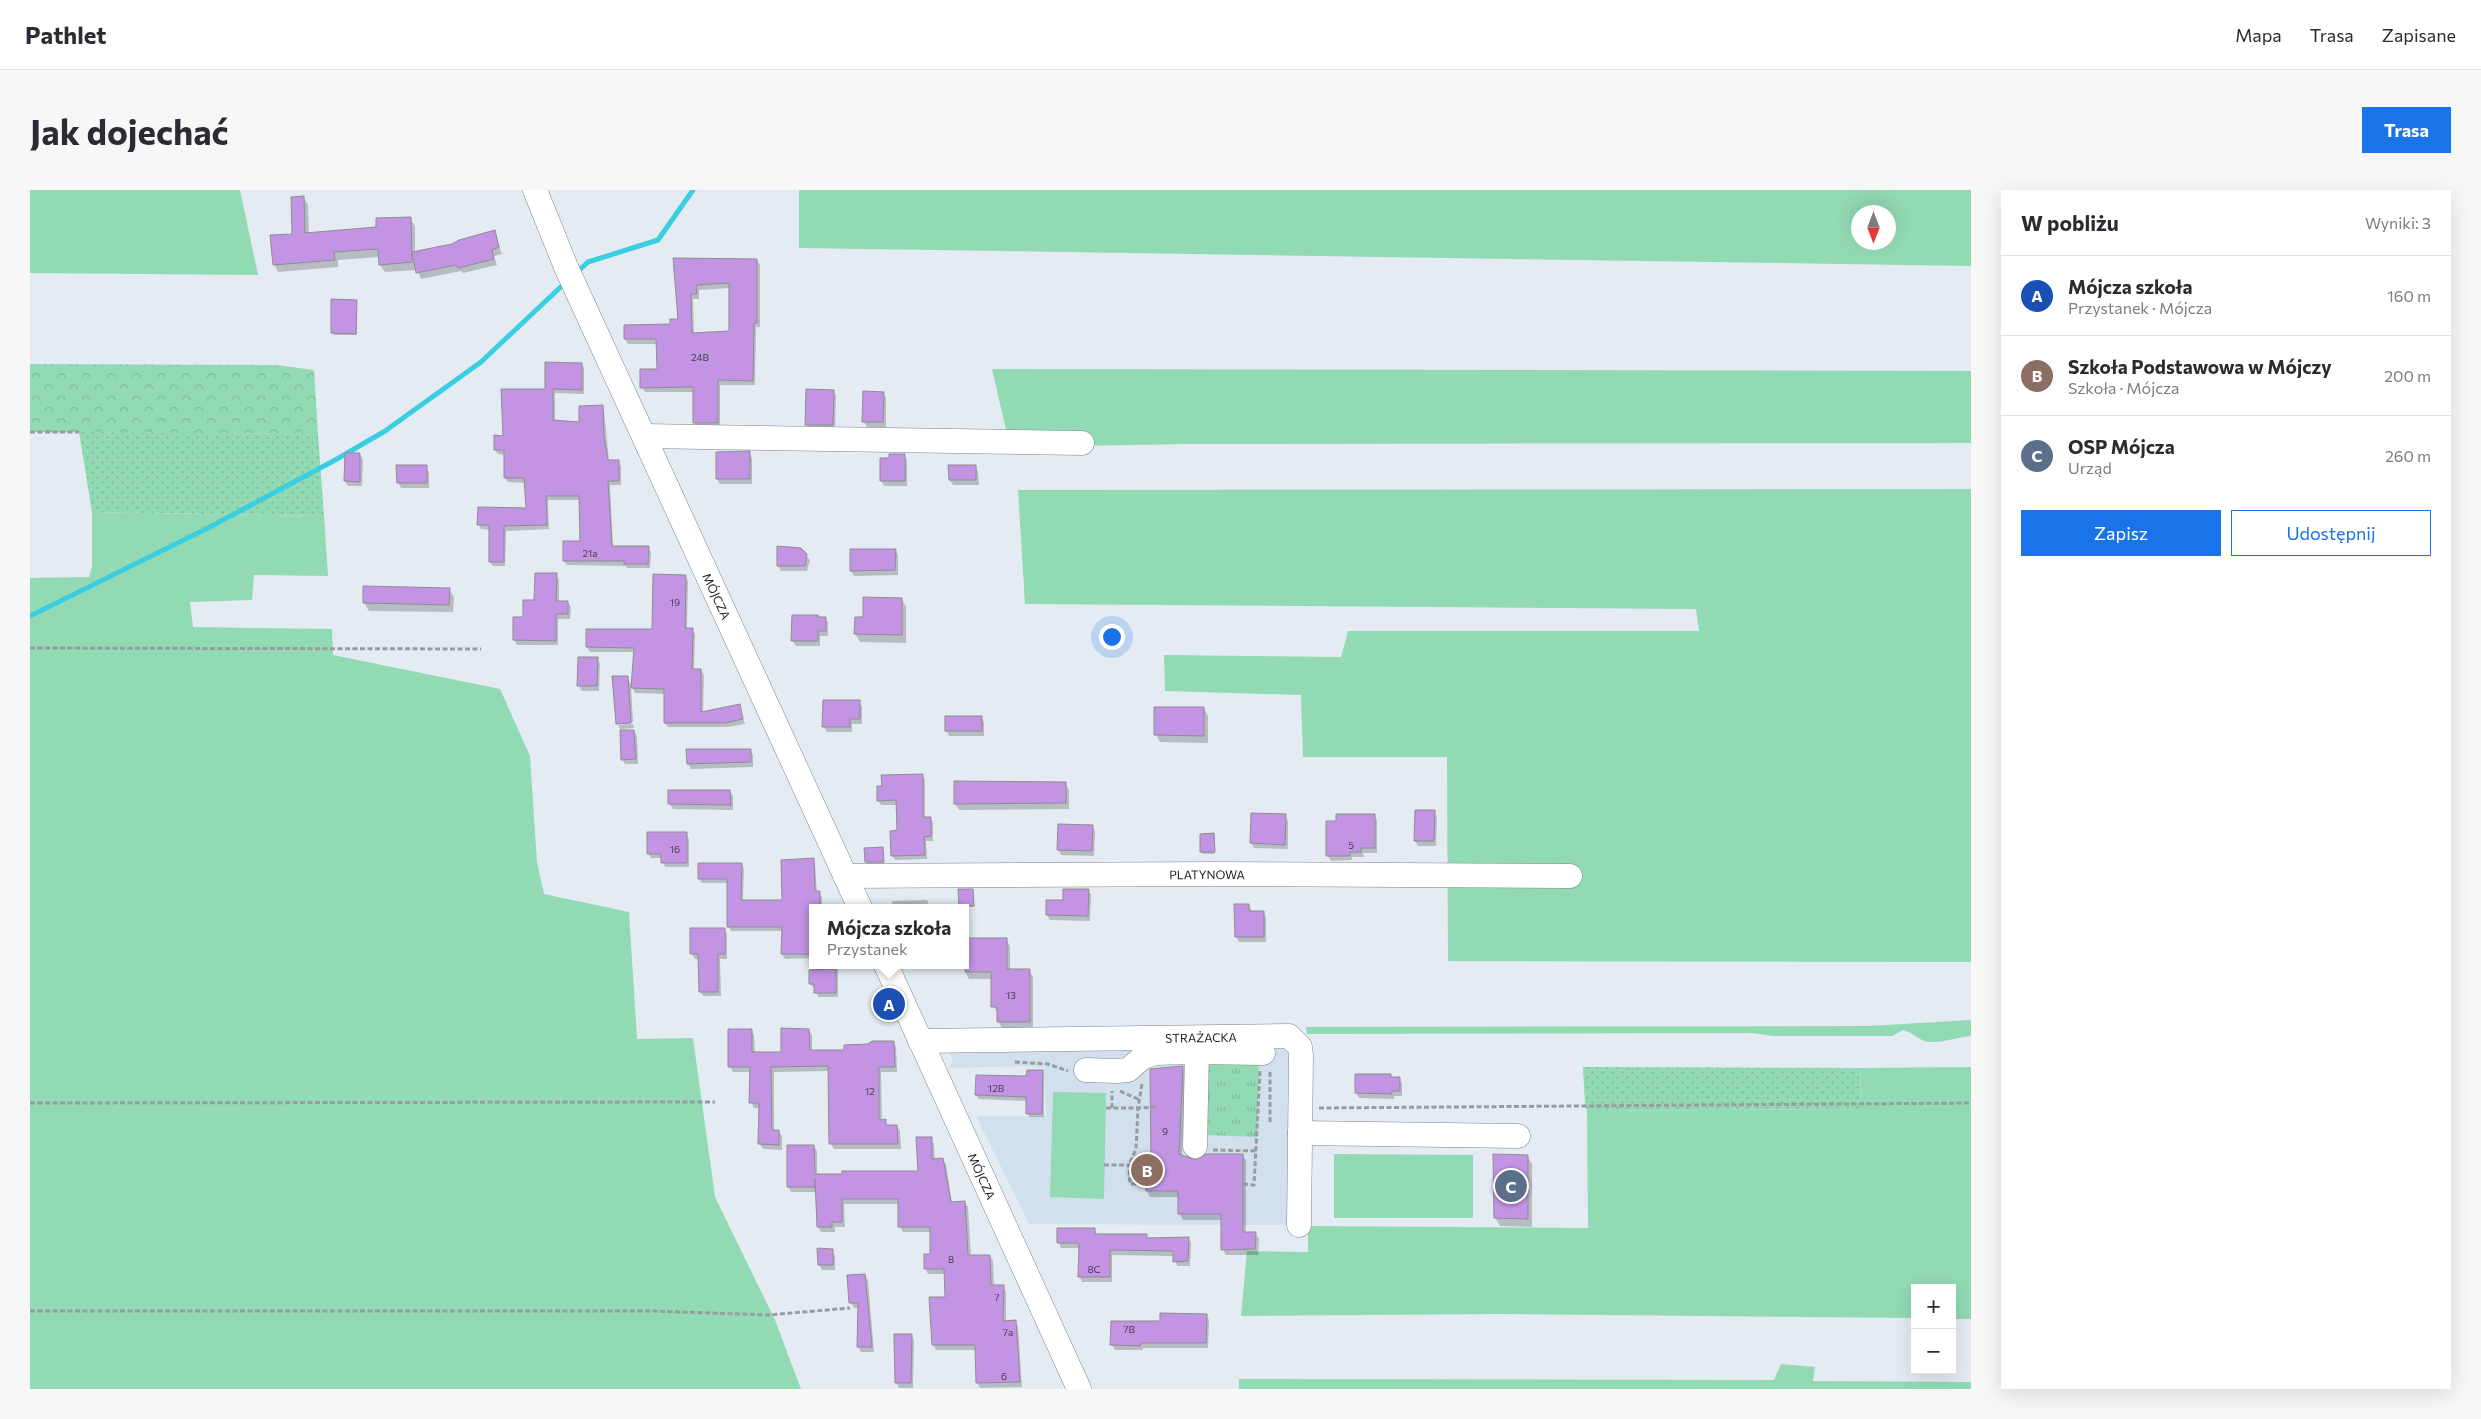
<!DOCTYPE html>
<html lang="pl">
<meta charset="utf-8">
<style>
:root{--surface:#fff;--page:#f7f7f7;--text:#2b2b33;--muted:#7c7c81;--line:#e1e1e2;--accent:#1a73e8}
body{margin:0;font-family:Commissioner,sans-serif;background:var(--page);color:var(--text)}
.controls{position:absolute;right:15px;bottom:15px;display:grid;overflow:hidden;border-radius:0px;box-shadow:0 5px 20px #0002}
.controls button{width:45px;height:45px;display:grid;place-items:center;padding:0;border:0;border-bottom:1px solid var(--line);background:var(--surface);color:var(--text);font:25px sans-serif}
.compass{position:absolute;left:1821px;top:15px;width:45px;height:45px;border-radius:50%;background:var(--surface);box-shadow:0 5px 20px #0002;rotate:180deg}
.you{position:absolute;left:1081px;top:446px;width:18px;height:18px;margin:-12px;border:4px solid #fff;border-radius:50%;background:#1a73e8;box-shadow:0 0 0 8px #1a73e833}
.badge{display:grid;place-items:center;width:32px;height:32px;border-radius:50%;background:var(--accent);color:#fff;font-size:16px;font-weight:700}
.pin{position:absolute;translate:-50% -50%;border:2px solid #fff;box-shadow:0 1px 5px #0006}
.popup{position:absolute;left:779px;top:714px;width:160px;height:65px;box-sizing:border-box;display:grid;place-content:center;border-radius:0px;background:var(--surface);filter:drop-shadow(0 1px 4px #0005);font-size:16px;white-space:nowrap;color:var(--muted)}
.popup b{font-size:19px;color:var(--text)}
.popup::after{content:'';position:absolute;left:50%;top:100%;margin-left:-10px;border:10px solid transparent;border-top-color:var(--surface)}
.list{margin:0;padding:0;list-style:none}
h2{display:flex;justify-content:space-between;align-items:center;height:65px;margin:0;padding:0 20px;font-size:21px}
h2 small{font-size:16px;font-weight:400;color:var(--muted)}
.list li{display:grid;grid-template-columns:32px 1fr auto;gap:15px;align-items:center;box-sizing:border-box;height:80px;padding:0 20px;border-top:1px solid var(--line)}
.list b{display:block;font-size:19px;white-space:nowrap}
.list p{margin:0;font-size:16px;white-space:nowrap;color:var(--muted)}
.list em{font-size:16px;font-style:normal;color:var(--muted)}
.actions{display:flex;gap:10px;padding:15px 20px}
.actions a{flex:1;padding:11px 0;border:1px solid var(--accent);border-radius:0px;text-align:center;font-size:18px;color:var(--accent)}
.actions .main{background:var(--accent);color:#fff}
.map{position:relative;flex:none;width:1941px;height:1199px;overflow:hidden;border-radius:0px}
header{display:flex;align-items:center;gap:30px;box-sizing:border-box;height:70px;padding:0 25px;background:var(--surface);border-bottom:1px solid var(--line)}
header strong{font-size:24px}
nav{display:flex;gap:28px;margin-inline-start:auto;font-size:18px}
.intro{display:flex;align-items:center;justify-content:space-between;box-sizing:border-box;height:120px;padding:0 30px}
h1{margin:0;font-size:35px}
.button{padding:12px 22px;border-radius:0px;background:var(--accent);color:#fff;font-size:18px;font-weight:700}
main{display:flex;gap:30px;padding:0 30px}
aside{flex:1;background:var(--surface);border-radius:0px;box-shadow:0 5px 20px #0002}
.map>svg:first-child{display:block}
.built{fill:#d2dfec}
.grass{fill:#92dab3;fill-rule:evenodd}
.forest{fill:url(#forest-crowns)}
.park{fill:url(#park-tufts)}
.garden{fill:url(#garden-dots)}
.shadow{fill:#0003;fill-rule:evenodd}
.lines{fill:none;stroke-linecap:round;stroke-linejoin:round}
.stream{stroke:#3bcee1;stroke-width:5}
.building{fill:#c494e4;stroke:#8f8b92;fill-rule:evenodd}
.minor-casing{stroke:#7e858b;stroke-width:25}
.path{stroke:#979ca1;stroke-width:3;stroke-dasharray:5 2.5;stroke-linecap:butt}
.minor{stroke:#fff;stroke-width:24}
.labels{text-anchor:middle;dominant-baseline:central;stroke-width:4;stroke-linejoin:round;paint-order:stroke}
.number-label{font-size:10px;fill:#453c51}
.street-label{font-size:12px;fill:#1b1e20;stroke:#e4ebf2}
</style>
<header>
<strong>Pathlet</strong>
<nav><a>Mapa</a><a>Trasa</a><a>Zapisane</a></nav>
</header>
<div class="intro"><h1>Jak dojechać</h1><a class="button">Trasa</a></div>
<main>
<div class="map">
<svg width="1941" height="1199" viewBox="0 0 1941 1199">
<defs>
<pattern id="forest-crowns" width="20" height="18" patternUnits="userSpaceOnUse" patternTransform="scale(1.25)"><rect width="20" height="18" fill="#92dab3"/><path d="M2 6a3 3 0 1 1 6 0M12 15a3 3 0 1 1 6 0" fill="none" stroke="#7dbb9a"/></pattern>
<pattern id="park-tufts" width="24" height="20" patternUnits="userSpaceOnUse" patternTransform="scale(1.25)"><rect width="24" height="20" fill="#92dab3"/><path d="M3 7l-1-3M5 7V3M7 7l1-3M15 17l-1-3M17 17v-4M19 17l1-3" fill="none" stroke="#7dbb9a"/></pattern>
<pattern id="garden-dots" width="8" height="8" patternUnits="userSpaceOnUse" patternTransform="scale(1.25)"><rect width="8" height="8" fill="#92dab3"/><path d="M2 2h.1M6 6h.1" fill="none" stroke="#7dbb9a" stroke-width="1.8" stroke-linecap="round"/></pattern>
</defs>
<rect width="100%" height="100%" fill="#e4ebf2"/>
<polygon class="built" points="914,853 1252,854 1261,862 1261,1035 999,1034 946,926 1016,926 1014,878 993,876 919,878 923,870"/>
<g class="grass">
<polygon points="0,0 210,0 228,85 0,83"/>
<path d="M769,0H1941V76L769,58ZM1828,22H1858V52H1828Z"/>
<polygon points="962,179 1941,181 1941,253 1157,254 980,257"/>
<polygon points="1941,299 1941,772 1418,771 1417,567 1273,567 1271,505 1135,501 1134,465 1311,467 1318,441 1669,441 1666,419 995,414 988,300"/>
<polygon points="62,322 294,326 298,386 224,385 222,410 160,412 163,437 302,439 303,465 470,499 500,566 507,672 514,704 599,722 607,849 663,848 685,1007 745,1130 771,1199 0,1199 0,388 59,387 62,377"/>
<path d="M1941,830V846C1924,847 1906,857 1890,849C1884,846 1881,842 1873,840L1862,846H1743L1722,843L1277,844L1276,837L1838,836Z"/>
<polygon points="1941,877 1941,1129 1922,1129 1922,1098 1885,1098 1885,1128 1469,1124 1211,1126 1217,1061 1278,1062 1278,1036 1558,1038 1557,921 1830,919 1831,878"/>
<polygon points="1023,902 1076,903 1074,1009 1020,1007"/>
<polygon points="1304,964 1443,965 1443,1028 1304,1028"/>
<polygon points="1751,1174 1785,1177 1783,1191 1941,1192 1941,1199 1209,1199 1209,1189 1744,1190"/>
</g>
<polygon class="forest" points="0,174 247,175 284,180 288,244 0,242"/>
<polygon class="park" points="1179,868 1229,868 1227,947 1177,945"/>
<g class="garden">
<polygon points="49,242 288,244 294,326 62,322"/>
<polygon points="1553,877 1831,878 1830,919 1557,921 1555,915"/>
</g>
<g class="shadow">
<polygon points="273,7 278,15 279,44 348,39 380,29 385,36 385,62 422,55 464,42 472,64 464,66 467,75 433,83 431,81 391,89 387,80 355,82 350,75 350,67 308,70 308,77 248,82 244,74 263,45"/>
<path d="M644,69L727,70L730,75V137H726L725,195H690V237H667L664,232V202H615L612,197L628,181V154H598L595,149V136H641L649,130ZM700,98V142L664,144L663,109H669V100Z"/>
<polygon points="326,111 327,145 304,145 302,143"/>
<polygon points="551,174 554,178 554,204 525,203 525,232 550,233 572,217 574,221 579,271 588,271 591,276 591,295 580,295 583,357 618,357 621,362 620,378 597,378 596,376 537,375 534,371 551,352 550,310 518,310 519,339 476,341 475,376 463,376 460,372 461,340 451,339 449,335 497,320 496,293 478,292 475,288 475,265 468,264 465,260 516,200"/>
<polygon points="803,201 806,206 805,240 779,240 776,234"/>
<polygon points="853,203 856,208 856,237 837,237 834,232"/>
<polygon points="719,263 722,268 722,294 690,294 687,289"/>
<polygon points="330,265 333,270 332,296 318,296 315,291"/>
<polygon points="874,265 877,270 877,296 854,296 851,290"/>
<polygon points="920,276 945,276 948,281 949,295 923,295 920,290"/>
<polygon points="396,277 399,282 399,298 371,298 368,292"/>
<polygon points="748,357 776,365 780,370 777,381 751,381 748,376"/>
<polygon points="865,360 868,365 868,385 824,386 821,381"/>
<polygon points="526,385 529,390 529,412 538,412 541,417 540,429 528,429 528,455 487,455 484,450 505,411"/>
<polygon points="655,386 658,391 657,439 662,439 665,444 664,480 671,480 674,485 673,523 709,516 715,534 698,537 638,537 635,533 635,504 605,503 601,495 603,532 588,533 588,535 583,488 597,487 602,496 605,462 560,462 557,457 624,440"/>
<polygon points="419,399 424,407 423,422 339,421 334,413"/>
<polygon points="872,409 876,417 876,453 830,452 825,444 835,428"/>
<polygon points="788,426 795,428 798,433 798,446 790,446 790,456 766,456 763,451"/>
<polygon points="567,468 570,474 569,501 552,501 549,496"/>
<polygon points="829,512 832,517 832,534 822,534 822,542 797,542 794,537"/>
<polygon points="1174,518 1178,526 1178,553 1130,552 1126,544"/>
<polygon points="951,527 954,532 954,546 919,546 916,540"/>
<polygon points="603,534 604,538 590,539 588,535"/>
<polygon points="604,541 607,546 608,574 595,574 592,569"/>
<polygon points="720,560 723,565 723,577 661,579 658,574"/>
<polygon points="892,586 895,590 895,628 900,628 903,633 903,651 896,651 897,669 865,670 862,665 869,641 868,615 851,615 848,610"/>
<polygon points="1035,593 1039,600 1039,619 929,620 925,613"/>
<polygon points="700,601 703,606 703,620 643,619 640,614"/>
<polygon points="1404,622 1407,627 1406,656 1388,656 1385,651"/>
<polygon points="1344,625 1347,630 1347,663 1333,663 1334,667 1322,667 1322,670 1301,671 1298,666"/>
<polygon points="1255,626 1258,631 1258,659 1224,658 1221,653"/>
<polygon points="1062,636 1065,641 1064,666 1031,665 1028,659"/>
<polygon points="656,644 659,649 659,677 635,677 632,668 621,668 618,663"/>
<polygon points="1184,645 1185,664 1173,664 1171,662"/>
<polygon points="852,659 854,674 837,674 836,672"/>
<polygon points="783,669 785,674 787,702 792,707 792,718 783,718 783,775 808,775 808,807 788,807 785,799 780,794 780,768 755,769 752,764 753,741 701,741 699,737 699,693 672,693 669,688 712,674 714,679 713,711 753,712"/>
<polygon points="943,700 944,717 931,717 930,715"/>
<polygon points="1058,700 1061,705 1060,731 1020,730 1017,725 1017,711 1034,712"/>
<polygon points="897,710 900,718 863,718 862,711"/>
<polygon points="1219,715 1222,722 1233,722 1236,727 1236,752 1209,752 1206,747"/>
<polygon points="662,739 694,739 697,744 697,769 690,769 691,806 673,806 670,801 670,769 665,769 662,764"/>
<polygon points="976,749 980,756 980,781 999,781 1003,787 1003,838 972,838 968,831 968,823 963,816 962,789 939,789 935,782"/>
<polygon points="721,840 724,845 725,863 753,863 779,840 782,845 782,861 816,861 863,852 866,857 867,882 851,882 852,931 855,931 858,936 867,936 870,941 871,959 804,959 801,954 799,881 744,882 744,941 749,941 752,946 752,960 733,959 730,954 730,918 724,918 721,912 721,882 703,882 700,876"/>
<polygon points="1152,877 1156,883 1152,966 1165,971 1213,965 1216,971 1216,1043 1225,1043 1229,1049 1228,1065 1196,1065 1193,1059 1193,1030 1153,1030 1150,1024 1150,1007 1120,1007 1117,1001"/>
<polygon points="1012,881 1014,885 1014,927 1000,927 997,923 997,911 949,909 946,905 947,886 998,887"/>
<polygon points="1326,885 1360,885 1362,889 1369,889 1372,894 1372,906 1364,906 1364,909 1329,908 1326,903"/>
<polygon points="901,948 904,954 905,970 912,969 916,974 922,1013 935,1012 938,1017 941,1066 960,1066 963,1071 964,1096 973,1096 976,1102 976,1132 985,1132 988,1137 992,1197 950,1198 947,1192 947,1160 906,1160 903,1155 917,1108 916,1084 898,1084 895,1078 901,1066 901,1042 873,1042 870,1037 869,1014 814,1014 815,1037 805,1037 805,1042 791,1042 788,1037 786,1002 761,1002 758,997 784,956 787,961 787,985 890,982"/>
<polygon points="1497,966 1502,974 1502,1037 1470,1036 1465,1028"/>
<polygon points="1064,1039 1067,1044 1117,1046 1118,1049 1158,1048 1161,1053 1160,1076 1147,1076 1144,1066 1082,1065 1082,1092 1052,1092 1050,1087 1050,1058 1031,1058 1029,1053"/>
<polygon points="802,1060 805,1066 805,1080 792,1080 789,1074"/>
<polygon points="835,1085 838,1090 844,1162 831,1162 828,1157 829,1118 824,1118 821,1113 819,1086"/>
<polygon points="1176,1125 1179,1130 1178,1158 1113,1158 1113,1160 1085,1160 1082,1155 1131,1133"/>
<polygon points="881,1145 884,1151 883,1198 869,1198 866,1192"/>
</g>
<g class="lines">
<g class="stream">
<polyline points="545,84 558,72 628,50 663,0"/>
<polyline points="0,426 178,338 307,269 355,241 451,172 537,91"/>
</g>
</g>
<g class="building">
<polygon points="274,6 275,43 346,37 346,28 381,27 382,72 349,75 348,59 304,62 305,70 243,75 240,45 262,44 261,7"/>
<polygon points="465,40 469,57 462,60 464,69 428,78 426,75 386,83 382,62 422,54 429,50"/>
<path d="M643,68L727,69V133H724L723,191L688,190V233H663V197L610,198V179H627L626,149H594V135L640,134V129H648ZM699,93V141L662,143L661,104H667L666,95Z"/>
<polygon points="301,109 327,110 326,144 301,143"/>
<polygon points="515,172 552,173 552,200 523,199 523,230 549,232 549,216 573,215 574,247 578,270 589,270 589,291 578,291 582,356 619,356 618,374 594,374 594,371 533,371 533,351 550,351 549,306 516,306 517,335 474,336 474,372 459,372 459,335 447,335 448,317 496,318 494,288 474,288 474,260 464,260 464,245 473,246 471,199 515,199"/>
<polygon points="776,199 804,200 803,235 775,235"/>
<polygon points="833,201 854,202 853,232 832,232"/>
<polygon points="720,261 720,289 686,289 686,262"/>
<polygon points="315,263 330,263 330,292 314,291"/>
<polygon points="859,264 875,264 875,291 850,291 850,268 859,268"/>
<polygon points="366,275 397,275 397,293 367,293"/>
<polygon points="918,275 946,275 946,290 919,290"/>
<polygon points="747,356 771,358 777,364 775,376 747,376"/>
<polygon points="820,359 866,359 865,380 820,381"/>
<polygon points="505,383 527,383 526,411 538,411 538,424 526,424 526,451 483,450 483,427 493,427 493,410 504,410"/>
<polygon points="623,384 656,385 655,438 663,438 662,479 671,479 671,522 710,514 713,529 695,533 634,533 634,499 601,498 604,458 556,457 556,439 622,439"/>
<polygon points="333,396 420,398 419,415 333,413"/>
<polygon points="833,407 872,408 872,445 824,444 825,427 833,427"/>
<polygon points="762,425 788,425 788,427 796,427 796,441 788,441 788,451 761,451"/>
<polygon points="548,467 568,467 567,496 547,496"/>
<polygon points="582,486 598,486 601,533 586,534"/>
<polygon points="793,510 830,510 830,529 820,529 820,537 792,537"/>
<polygon points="1124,517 1174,517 1174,546 1124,545"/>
<rect x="915" y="526" width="37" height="15"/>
<polygon points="590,540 604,540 606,569 591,570"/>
<polygon points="656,559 721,559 721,572 657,574"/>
<polygon points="893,584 893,627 901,627 901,646 894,647 895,665 861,666 860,641 867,640 866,610 847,611 847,596 852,596 851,585"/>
<polygon points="924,591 1036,592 1036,613 924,614"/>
<polygon points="638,600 700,600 701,615 638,614"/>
<polygon points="1385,620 1405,620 1404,651 1384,651"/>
<polygon points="1221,623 1256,624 1255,655 1220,653"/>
<polygon points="1306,624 1345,624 1345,658 1331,658 1331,662 1320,662 1320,666 1296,666 1296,631 1306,631"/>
<polygon points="1028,634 1063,635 1062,661 1027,660"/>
<polygon points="617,642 657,642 657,673 631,673 631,664 617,664"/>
<polygon points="1184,643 1185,662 1170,662 1170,644"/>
<polygon points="853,657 854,672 835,672 834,658"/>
<polygon points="784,668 785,701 790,701 790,718 783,718 783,764 751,764 752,737 697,737 697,689 668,689 668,673 712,673 711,710 752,710 751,670"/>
<polygon points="928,699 943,699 944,716 929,716"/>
<polygon points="1033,699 1059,699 1058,726 1016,725 1016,710 1033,710"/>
<polygon points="1204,714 1219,714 1219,721 1234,721 1234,747 1205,747"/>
<polygon points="660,738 695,738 695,764 688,764 688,802 669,802 668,764 660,764"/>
<polygon points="935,748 977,748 977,779 1000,779 1000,832 967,832 967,817 961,817 961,782 935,782"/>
<polygon points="806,779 806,803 784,803 784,794 779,794 779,780"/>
<polygon points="751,838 779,839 780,860 814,860 814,855 838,854 842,851 864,851 865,877 849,877 849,930 856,929 856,935 867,935 868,954 799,954 798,876 741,877 742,940 749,940 749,955 728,954 729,913 719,913 720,877 698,877 698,839 722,839 722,862 751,862"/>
<polygon points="1153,876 1149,964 1165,970 1176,964 1213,964 1213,1042 1226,1042 1225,1059 1191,1060 1191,1024 1148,1024 1148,1001 1116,1001 1116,975 1121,975 1120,879"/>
<polygon points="997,880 1013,880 1012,924 996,924 996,907 945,905 946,885 996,886"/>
<polygon points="1325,884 1361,884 1361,887 1370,887 1370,901 1362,901 1362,904 1325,903"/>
<polygon points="886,947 902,947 902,969 913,968 921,1012 935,1011 938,1065 960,1065 961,1095 974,1095 973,1131 986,1130 990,1192 946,1193 945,1155 902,1155 899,1107 915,1107 914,1079 894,1079 894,1064 900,1064 900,1037 868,1037 868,1009 812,1009 812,1032 802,1032 802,1037 787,1037 785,989 785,997 757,997 757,955 784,955 785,984 812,984 812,981 888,981"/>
<polygon points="1463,964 1498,965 1498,1029 1464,1028"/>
<polygon points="1027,1038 1065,1038 1065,1044 1117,1044 1117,1048 1159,1047 1158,1071 1143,1072 1143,1061 1080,1060 1080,1087 1048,1087 1049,1053 1027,1053"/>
<polygon points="787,1058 803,1059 803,1075 788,1075"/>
<polygon points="835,1084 842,1157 827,1157 828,1113 819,1113 817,1085"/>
<polygon points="1130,1123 1177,1124 1176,1153 1111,1153 1110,1156 1080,1155 1081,1131 1130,1131"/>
<polygon points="864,1144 882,1144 881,1193 865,1193"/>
</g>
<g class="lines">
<defs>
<g id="minor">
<path id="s1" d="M505,0L536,77L830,718"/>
<polyline points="614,246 1052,253"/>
<path id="s2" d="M815,686L1182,684L1540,686"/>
<path id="s3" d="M856,775L1049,1199"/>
<path id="s4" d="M890,851L1259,846L1270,857L1271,865L1269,1035"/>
<polyline points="1056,880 1086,881 1098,880 1113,867 1125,863 1158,862"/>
<polyline points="1270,943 1488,946"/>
<polyline points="1165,956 1167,862 1233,863"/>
</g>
</defs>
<use href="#minor" class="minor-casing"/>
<g class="path">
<polyline points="0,242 49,242"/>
<polyline points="0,458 451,459"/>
<polyline points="985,872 1018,874 1038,881"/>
<polyline points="1112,894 1108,918 1126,917"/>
<polyline points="1090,901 1110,910"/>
<polyline points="0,913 685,912"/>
<polyline points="1076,918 1108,918 1106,959 1099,975"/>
<polyline points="1082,918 1082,901"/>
<polyline points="1289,918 1941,913"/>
<polyline points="1240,932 1240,880"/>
<polyline points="1183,960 1227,961"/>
<polyline points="1074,975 1099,975 1100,994 1116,994"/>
<polyline points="1213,994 1224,995 1230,881"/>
<polyline points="0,1121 623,1121 738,1125 820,1118"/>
</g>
<use href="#minor" class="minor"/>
</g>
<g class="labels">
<g class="number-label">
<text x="670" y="167">24B</text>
<text x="560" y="363">21a</text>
<text x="645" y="412">19</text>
<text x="1321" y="655">5</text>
<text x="645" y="659">16</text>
<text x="981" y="805">13</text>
<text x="966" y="898">12B</text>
<text x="840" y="901">12</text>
<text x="1135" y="941">9</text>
<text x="921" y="1069">8</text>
<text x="1064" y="1079">8C</text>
<text x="967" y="1107">7</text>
<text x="1099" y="1139">7B</text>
<text x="978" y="1142">7a</text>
<text x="974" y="1186">6</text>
</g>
<g class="street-label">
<text stroke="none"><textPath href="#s1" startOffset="445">MÓJCZA</textPath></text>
<text stroke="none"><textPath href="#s2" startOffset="362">PLATYNOWA</textPath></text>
<text stroke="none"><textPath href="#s4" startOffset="281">STRAŻACKA</textPath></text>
<text stroke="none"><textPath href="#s3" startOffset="232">MÓJCZA</textPath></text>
</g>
</g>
</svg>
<div class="controls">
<button>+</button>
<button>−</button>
</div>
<svg class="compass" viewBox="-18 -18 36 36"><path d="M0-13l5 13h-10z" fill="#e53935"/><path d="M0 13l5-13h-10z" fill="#7c7c81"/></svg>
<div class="you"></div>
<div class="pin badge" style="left:859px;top:814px;background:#1a4fb4">A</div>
<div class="popup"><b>Mójcza szkoła</b>Przystanek</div>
<div class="pin badge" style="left:1117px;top:980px;background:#8d6e63">B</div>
<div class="pin badge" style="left:1481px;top:996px;background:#5c6f8a">C</div>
</div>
<aside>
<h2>W pobliżu<small>Wyniki: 3</small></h2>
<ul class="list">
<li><span class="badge" style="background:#1a4fb4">A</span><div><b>Mójcza szkoła</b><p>Przystanek · Mójcza</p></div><em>160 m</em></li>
<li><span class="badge" style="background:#8d6e63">B</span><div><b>Szkoła Podstawowa w Mójczy</b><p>Szkoła · Mójcza</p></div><em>200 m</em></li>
<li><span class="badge" style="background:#5c6f8a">C</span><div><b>OSP Mójcza</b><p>Urząd</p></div><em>260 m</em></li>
</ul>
<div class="actions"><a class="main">Zapisz</a><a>Udostępnij</a></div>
</aside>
</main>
